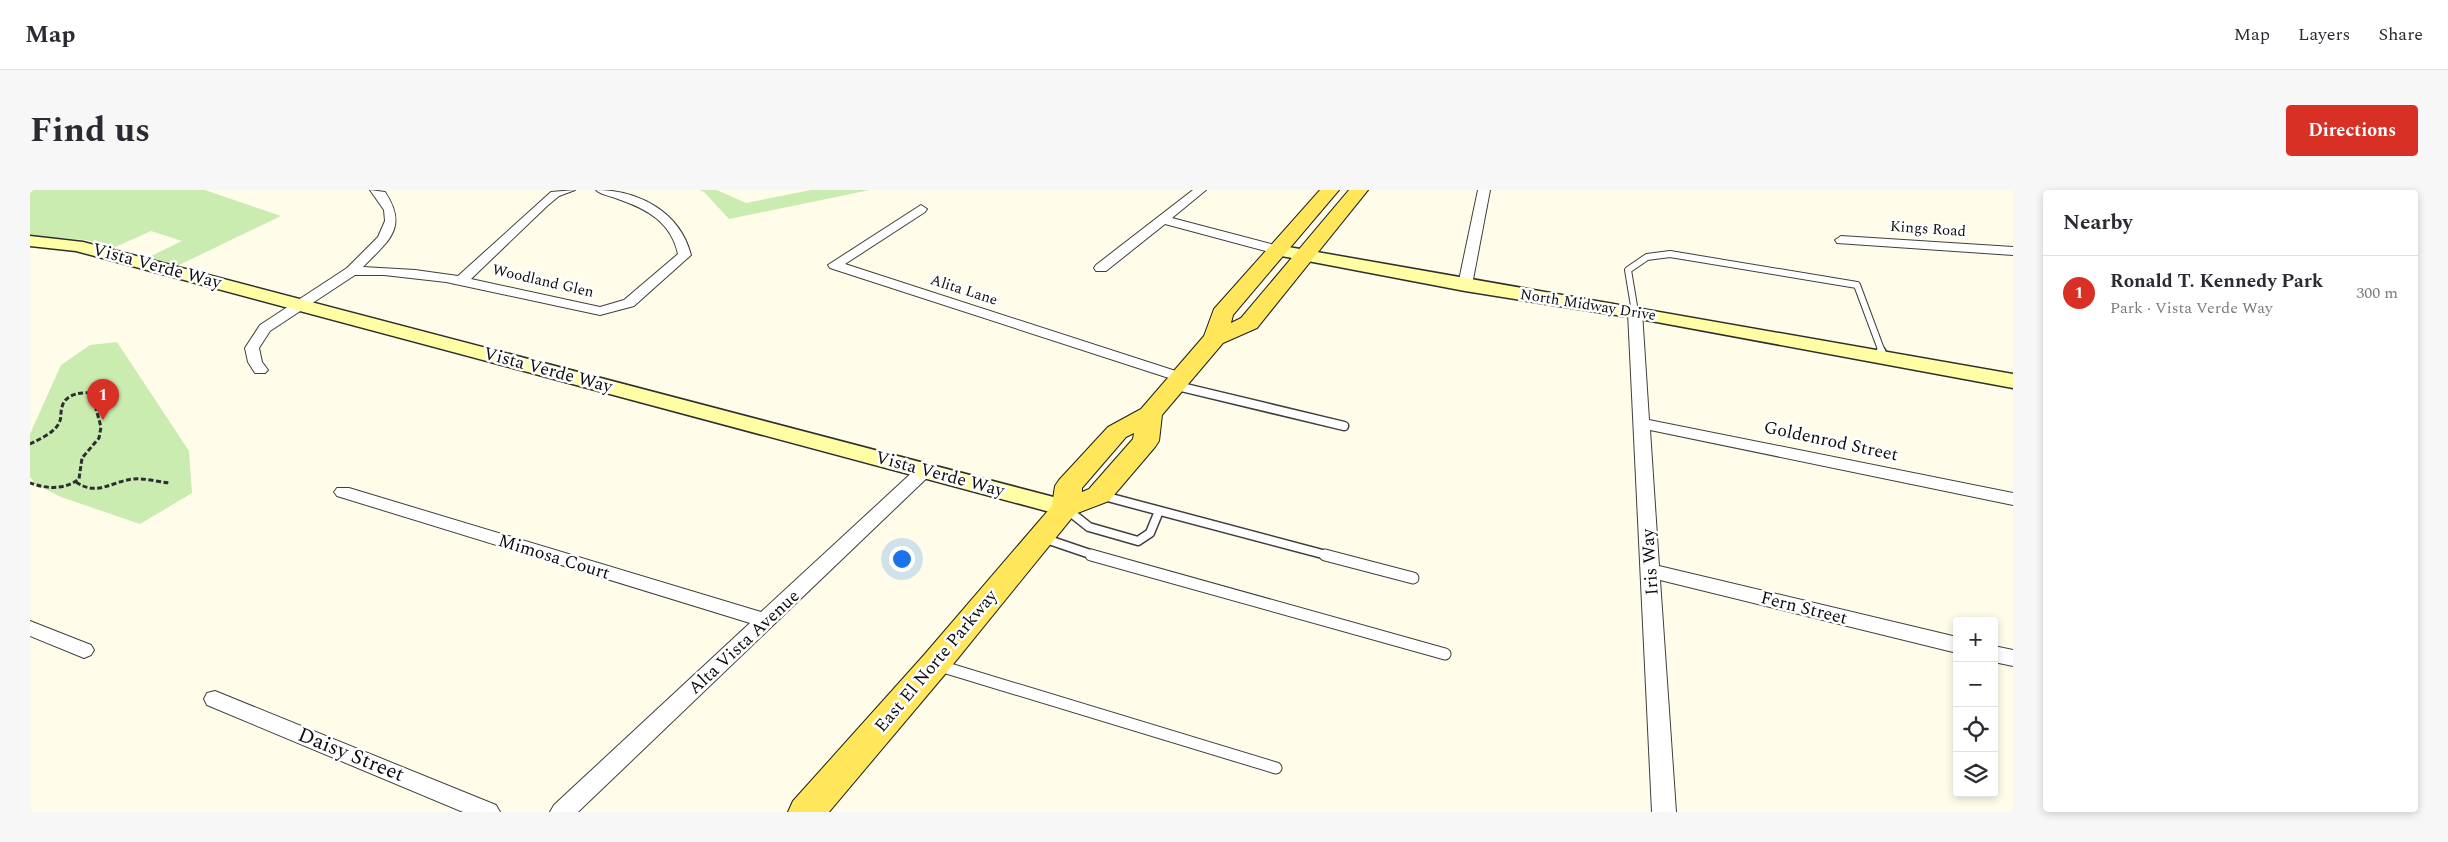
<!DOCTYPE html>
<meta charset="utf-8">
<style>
:root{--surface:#fff;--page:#f7f7f7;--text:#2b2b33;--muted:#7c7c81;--line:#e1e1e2;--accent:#d93025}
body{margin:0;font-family:Spectral,serif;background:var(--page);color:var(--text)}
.controls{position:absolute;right:15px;bottom:15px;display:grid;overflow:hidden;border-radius:5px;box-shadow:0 2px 8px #0003}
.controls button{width:45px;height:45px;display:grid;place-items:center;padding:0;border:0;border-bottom:1px solid var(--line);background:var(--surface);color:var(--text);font:25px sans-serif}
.you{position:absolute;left:871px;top:368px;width:18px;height:18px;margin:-12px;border:4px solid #fff;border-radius:50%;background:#1a73e8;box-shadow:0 0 0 8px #1a73e833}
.badge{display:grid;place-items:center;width:32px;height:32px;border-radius:50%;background:var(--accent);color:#fff;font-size:16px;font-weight:700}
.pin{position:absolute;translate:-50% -41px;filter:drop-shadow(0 1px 2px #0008)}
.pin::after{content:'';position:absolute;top:26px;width:18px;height:15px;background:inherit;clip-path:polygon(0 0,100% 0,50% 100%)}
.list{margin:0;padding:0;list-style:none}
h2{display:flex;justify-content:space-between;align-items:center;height:65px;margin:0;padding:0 20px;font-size:21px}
h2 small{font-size:16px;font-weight:400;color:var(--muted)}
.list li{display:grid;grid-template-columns:32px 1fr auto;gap:15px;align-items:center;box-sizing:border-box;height:75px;padding:0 20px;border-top:1px solid var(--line)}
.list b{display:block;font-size:19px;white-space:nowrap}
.list p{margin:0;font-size:16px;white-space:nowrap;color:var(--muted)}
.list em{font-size:16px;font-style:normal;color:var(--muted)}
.icon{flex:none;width:28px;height:28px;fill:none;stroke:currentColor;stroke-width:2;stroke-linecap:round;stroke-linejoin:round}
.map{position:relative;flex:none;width:1983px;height:622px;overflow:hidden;border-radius:5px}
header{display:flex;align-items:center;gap:30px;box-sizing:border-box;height:70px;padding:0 25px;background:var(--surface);border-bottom:1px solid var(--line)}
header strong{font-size:24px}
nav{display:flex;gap:28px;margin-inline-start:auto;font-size:18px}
.intro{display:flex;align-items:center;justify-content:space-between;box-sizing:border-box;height:120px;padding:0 30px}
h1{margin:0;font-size:35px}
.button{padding:12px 22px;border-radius:5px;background:var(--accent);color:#fff;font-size:18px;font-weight:700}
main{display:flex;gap:30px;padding:0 30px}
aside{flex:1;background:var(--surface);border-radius:5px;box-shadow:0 2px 8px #0003}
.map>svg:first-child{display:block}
.green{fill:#caecb1}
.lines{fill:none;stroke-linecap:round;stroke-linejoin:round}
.lane-far2-casing{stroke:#3f3f3f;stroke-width:8}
.lane-far1-casing{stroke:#3f3f3f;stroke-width:11}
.lane-casing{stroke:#3f3f3f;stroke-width:13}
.street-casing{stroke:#3f3f3f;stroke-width:2}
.secondary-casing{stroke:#2e2e2e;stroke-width:3}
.primary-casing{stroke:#1d1d1d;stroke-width:2}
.path{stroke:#2e2e2e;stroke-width:3;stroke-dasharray:5 2.5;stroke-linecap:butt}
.lane-far2{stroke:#fff;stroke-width:6}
.lane-far1{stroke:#fff;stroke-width:8}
.lane{stroke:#fff;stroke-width:11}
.street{fill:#fff;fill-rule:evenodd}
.secondary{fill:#fffea5;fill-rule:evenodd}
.primary{fill:#ffe65a;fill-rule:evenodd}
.labels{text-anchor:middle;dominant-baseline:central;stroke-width:5;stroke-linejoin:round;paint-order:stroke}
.far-street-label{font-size:15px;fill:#0c0c0c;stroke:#fff}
.street-label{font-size:18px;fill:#0c0c0c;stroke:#fff}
.near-street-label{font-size:21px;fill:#0c0c0c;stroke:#fff}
</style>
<header>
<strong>Map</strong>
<nav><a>Map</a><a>Layers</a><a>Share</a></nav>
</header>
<div class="intro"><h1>Find us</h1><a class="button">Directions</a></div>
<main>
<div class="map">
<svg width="1983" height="622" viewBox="0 0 1983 622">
<rect width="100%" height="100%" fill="#fffdea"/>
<g class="green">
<polygon points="0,0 175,0 251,26 149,75 117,68 152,51 121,41 83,58 56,50 0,46"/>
<polygon points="669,0 687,0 716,13 781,0 840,0 699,29 674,2"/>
<polygon points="87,152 159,261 162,303 110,334 31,307 5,294 0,287 0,244 31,175 60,155"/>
</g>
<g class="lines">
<defs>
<polyline id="lane-far2" points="1605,122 1598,80 1617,67 1640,64 1827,95 1852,162"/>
<g id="lane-far1">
<polyline points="1851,161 1854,168"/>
<polyline points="1143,195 1314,236"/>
<polyline points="1070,305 1300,366"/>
<polyline points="1035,318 1059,337 1108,351 1120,343 1129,321"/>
<polyline points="1013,348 1066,366"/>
</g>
<g id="lane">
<polyline points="1061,365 1415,464"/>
<polyline points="1295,365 1383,388"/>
<polyline points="910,476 1246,578"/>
</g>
<g id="street">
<path d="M340,0L355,2C379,38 358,51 333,77L385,80L428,86L521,2L545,0L529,6L517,16L441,89L570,117L594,110L648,64C641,32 617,19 588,9C581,6 571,5 566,0C609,0 650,22 661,65L604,116L570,125L416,92L354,85H325L240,141L229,158L232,172L238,180L235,183H225L218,172L215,158L230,135L317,78L348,47L355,31L354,20Z"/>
<polygon points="1163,0 1176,0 1142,28 1252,57 1253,60 1247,64 1135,34 1076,81 1066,81 1064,78 1066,75"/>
<polygon points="1448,0 1460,0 1442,95 1435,99 1428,95"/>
<polygon points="891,15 897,19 895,22 815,74 1155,184 1158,187 1150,192 1145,190 800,78 798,75"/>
<polygon points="1811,46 1983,57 1983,65 1807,53 1805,50"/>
<polygon points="1605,118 1612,122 1619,230 1983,303 1983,315 1620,240 1629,376 1927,447 1927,463 1630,390 1646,622 1622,622 1598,122"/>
<polygon points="894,276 900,277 902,281 900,285 548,622 520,622 524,615 720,433 307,306 304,302 307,298 319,298 731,422 888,277"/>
<polygon points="0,431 61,455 64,460 61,465 54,468 0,446"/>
<polygon points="1964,456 1983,460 1983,476 1964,472"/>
<polygon points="185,501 466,615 470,622 433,622 177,515 174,509 177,503"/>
</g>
<g id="secondary">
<polygon points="0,46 53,52 1035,310 1044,312 1048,318 1044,324 1035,326 46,61 0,56"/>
<polygon points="1247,55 1983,184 1983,198 1605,128 1435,101 1241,64 1238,60 1241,56"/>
</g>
<path id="primary" d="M1290,0H1309L1203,125L1201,133L1211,128L1319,0H1338L1227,138L1193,153L1132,225L1129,251L1125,257L1079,311L1045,324L916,483L799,622H758L763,611L894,465L1022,316L1025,296L1029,290L1078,237L1111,219L1174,146L1184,119ZM1104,243L1103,249L1059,299L1052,302V298L1096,247Z"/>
</defs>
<use href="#lane-far2" class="lane-far2-casing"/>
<use href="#lane-far1" class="lane-far1-casing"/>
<use href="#lane" class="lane-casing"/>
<use href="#street" class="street-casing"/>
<use href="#secondary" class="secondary-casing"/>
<use href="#primary" class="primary-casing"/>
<g class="path">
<path d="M0,254C10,249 24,243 29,233C32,228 30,223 32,217C35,203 54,201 66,204L65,215L71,237L69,248L52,268L49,289C34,300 17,299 0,293"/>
<path d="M46,292C68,307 81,291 104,289C115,288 129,292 140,293"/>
</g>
<use href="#lane-far2" class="lane-far2"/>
<use href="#lane-far1" class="lane-far1"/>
<use href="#lane" class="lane"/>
<use href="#street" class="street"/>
<use href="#secondary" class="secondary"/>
<use href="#primary" class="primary"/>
</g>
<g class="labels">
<g class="far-street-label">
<text transform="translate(1898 39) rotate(4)">Kings Road</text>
<text transform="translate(513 91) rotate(13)">Woodland Glen</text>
<text transform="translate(934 100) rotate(18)">Alita Lane</text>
<text transform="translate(1558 115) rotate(9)">North Midway Drive</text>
</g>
<g class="street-label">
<text transform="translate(127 76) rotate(15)">Vista Verde Way</text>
<text transform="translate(518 180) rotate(15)">Vista Verde Way</text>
<text transform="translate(1801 251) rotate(12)">Goldenrod Street</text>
<text transform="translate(910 284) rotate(15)">Vista Verde Way</text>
<text transform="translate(524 367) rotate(17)">Mimosa Court</text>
<text transform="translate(1620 372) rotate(-94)">Iris Way</text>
<text transform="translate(1774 418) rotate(14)">Fern Street</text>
<text transform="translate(714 452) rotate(-43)">Alta Vista Avenue</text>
<text transform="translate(906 471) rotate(-50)">East El Norte Parkway</text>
</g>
<g class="near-street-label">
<text transform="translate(321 565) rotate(22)">Daisy Street</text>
</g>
</g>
</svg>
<div class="controls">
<button>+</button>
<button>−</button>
<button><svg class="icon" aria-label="locate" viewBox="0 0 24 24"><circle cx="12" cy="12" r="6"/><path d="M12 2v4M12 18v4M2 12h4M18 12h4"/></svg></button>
<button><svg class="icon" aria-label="layers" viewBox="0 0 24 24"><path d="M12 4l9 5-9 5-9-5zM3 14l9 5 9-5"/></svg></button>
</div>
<div class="you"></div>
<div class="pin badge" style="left:73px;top:230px">1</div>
</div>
<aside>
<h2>Nearby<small></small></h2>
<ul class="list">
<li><span class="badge">1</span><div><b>Ronald T. Kennedy Park</b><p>Park · Vista Verde Way</p></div><em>300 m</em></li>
</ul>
</aside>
</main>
